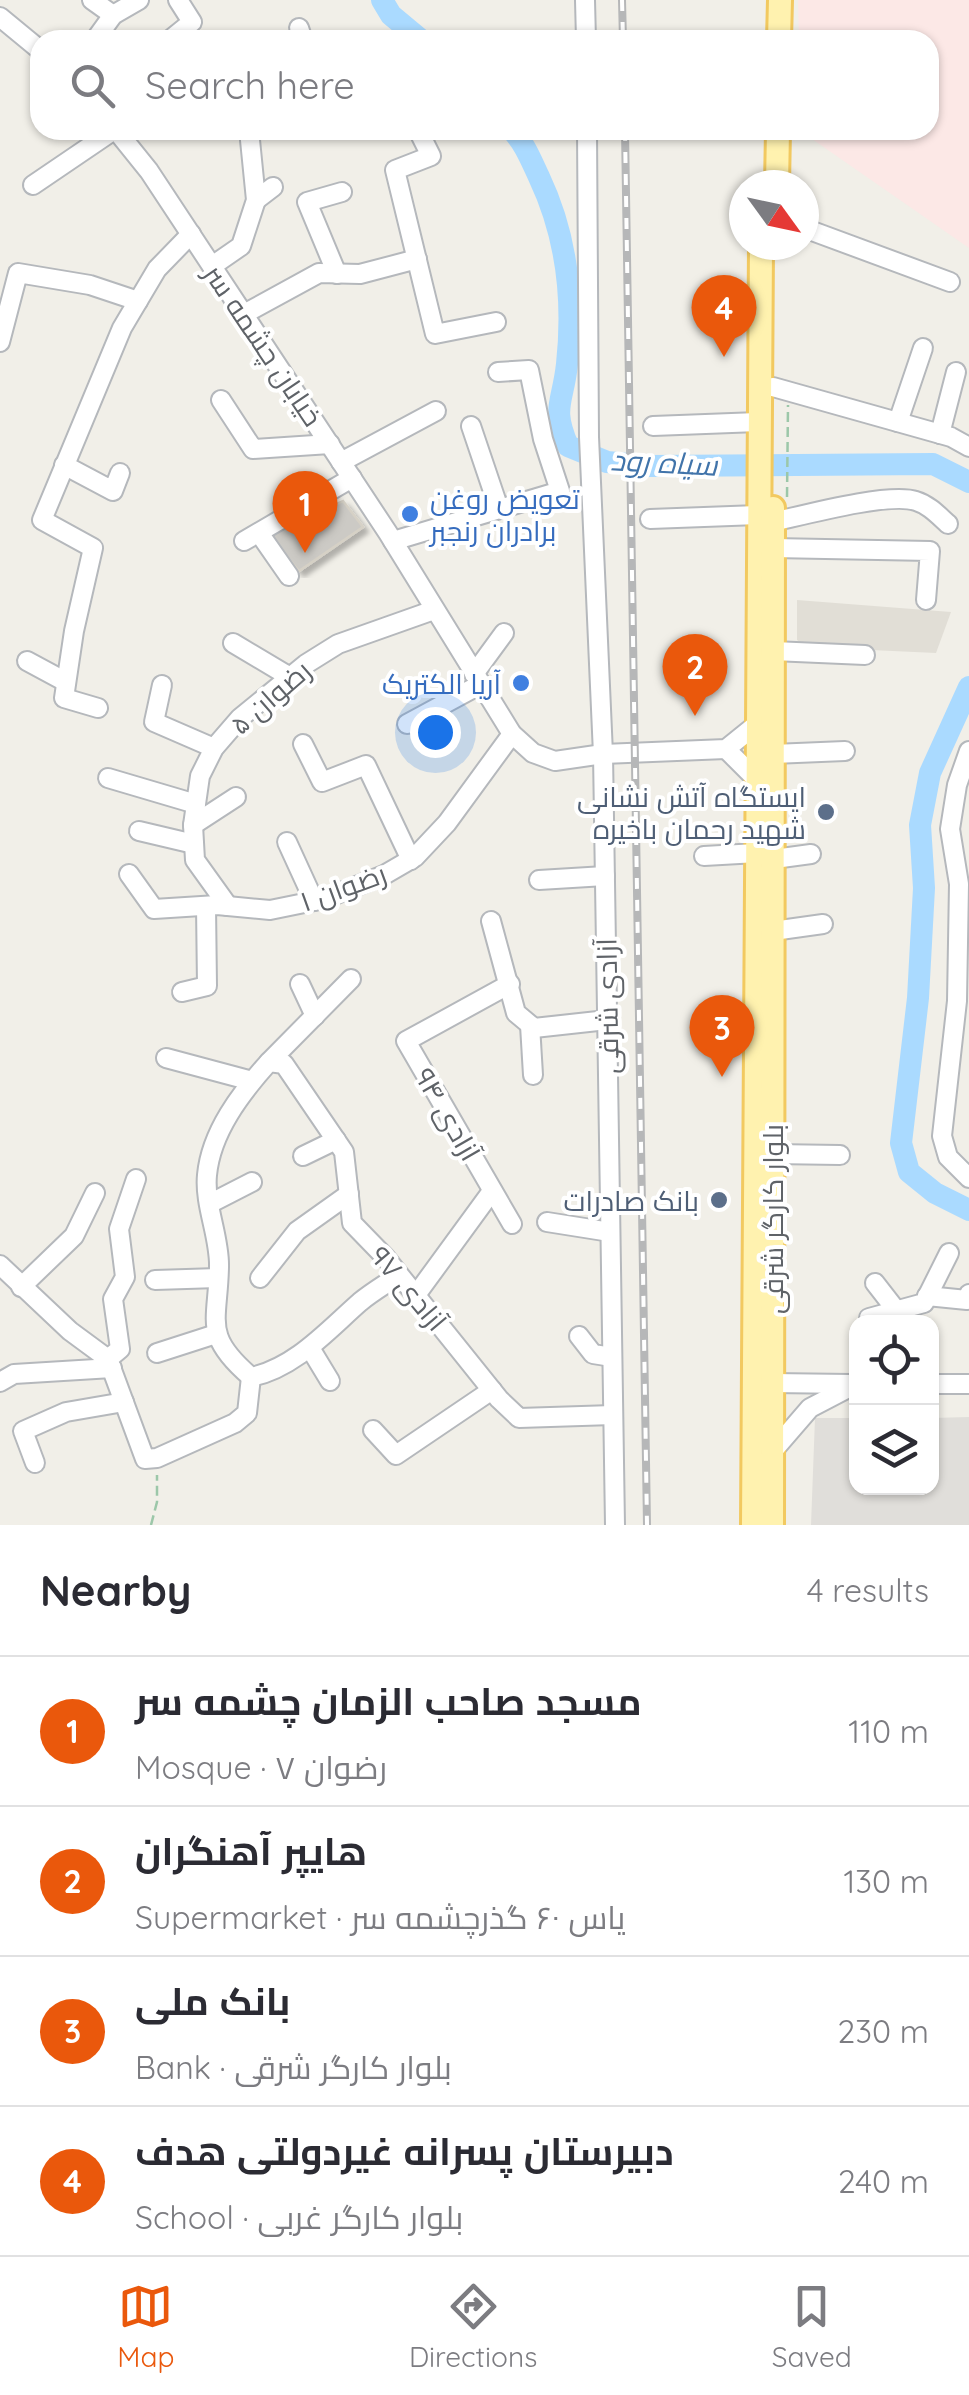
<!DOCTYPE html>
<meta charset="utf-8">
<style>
:root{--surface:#fff;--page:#f7f7f7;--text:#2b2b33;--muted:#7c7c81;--line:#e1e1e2;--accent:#ea580c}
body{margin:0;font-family:Quicksand,Cairo,sans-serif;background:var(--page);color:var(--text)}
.controls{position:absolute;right:30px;bottom:30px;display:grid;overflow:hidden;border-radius:20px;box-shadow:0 2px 8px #0004}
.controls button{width:90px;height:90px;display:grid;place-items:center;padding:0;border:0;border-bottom:2px solid var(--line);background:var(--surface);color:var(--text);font:50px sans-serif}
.compass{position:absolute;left:729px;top:170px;width:90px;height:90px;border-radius:50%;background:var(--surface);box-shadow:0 2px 8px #0004;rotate:123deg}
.you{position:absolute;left:435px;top:732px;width:35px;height:35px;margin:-25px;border:8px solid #fff;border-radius:50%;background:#1a73e8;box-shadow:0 0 0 15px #1a73e833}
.badge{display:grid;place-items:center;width:65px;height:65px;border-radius:50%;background:var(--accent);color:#fff;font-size:32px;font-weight:700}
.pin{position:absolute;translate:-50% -82px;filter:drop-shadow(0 2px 5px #0008)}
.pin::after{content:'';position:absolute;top:52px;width:35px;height:30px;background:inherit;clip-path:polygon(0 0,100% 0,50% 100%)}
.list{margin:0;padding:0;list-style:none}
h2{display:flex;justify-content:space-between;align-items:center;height:130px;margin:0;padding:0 40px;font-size:42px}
h2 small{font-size:32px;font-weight:400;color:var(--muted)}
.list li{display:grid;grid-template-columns:65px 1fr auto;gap:30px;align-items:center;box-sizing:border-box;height:150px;padding:0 40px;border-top:2px solid var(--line)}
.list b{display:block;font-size:38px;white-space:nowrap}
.list p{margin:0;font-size:32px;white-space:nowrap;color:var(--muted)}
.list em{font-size:32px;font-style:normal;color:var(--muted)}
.icon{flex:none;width:55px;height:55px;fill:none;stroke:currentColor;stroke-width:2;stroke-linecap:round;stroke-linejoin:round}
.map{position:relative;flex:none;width:969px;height:1525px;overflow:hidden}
.search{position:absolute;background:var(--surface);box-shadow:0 2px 8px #0004;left:30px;right:30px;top:30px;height:110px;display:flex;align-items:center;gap:25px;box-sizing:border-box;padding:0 35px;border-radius:30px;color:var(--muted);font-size:38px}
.sheet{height:730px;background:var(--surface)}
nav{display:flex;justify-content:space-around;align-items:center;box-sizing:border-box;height:140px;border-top:2px solid var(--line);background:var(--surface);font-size:28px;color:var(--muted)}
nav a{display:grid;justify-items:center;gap:5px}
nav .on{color:var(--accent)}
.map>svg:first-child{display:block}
.industrial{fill:#e0deda}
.education{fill:#e1ded6}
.medical{fill:#fce8e6}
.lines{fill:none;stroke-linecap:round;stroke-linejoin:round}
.river{stroke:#aadaff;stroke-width:22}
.building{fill:#cccac5;stroke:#d6d1c6;stroke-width:2.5;filter:url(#shadow)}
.minor-casing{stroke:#b5b8bc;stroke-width:22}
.major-casing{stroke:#f2c960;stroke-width:28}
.path{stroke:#9cc7a9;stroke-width:2.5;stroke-dasharray:10 5;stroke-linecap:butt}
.minor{stroke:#fff;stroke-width:18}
.major{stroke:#fff2af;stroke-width:22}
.rail-casing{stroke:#b6b7b8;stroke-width:8}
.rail{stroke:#fff;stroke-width:4;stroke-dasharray:11;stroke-linecap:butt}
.shop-dot{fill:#3f7fe0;stroke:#fff;stroke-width:4}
.service-dot{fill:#5c6f8a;stroke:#fff;stroke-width:4}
.labels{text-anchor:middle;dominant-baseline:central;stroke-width:8;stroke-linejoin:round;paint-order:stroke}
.street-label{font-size:28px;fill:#5f6368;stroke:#fff}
.shop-label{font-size:28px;fill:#366cbe;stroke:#fff;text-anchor:start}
.service-label{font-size:28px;fill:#4e5e75;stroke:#fff;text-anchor:end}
.water-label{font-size:30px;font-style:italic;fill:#4174aa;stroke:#fff}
</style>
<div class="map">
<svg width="969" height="1525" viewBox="0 0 969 1525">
<defs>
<filter id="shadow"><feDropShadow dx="5" dy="5" stdDeviation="2.5" flood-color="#0004"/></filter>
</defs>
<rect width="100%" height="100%" fill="#f1efe8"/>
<polygon class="industrial" points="969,1417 969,1525 811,1525 815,1418 856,1418 856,1488 932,1488 932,1418"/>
<polygon class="education" points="797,600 951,612 936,653 806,647 797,640"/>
<polygon class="medical" points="798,0 969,0 969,248 802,132 929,130 929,40 799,40"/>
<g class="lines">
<g class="river">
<polyline points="382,0 391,15 421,40"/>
<path d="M512,130C525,144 531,160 539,177C567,236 574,299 567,364C563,403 551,407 568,446L607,462L649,466L933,464L969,482"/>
<polyline points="969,687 930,773 920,825 924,888 918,998 901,1143 909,1172 935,1193 969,1210"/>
</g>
</g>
<polygon class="building" points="343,501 363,527 299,571 269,535"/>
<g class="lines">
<defs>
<g id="minor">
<polyline points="92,0 113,15"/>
<polyline points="585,0 586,40"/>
<polyline points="0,17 40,50"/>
<polyline points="299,28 303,40"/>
<polyline points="171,39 192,22 178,0"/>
<polyline points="95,40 113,15 139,0"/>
<polyline points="116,130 149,171 388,533 512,734 533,753 555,761 603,754 726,749 757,724"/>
<polyline points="418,130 431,156 395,170 435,334 496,322"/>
<polyline points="587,130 589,437 603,754 615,1525"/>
<polyline points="33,185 114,130"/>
<polyline points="256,200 273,187"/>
<polyline points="804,228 950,282"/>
<polyline points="212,266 241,246 256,200 249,130"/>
<polyline points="337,274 307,202 342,192"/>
<polyline points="244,314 319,273 360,274 417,259"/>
<polyline points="0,342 18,273 90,285 138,301"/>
<polyline points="773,387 951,437 969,447"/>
<polyline points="221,400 253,449 330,444"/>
<polyline points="898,422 923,348"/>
<polyline points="471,426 499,509"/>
<polyline points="653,426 758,422"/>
<polyline points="940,434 956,372"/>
<polyline points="341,462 436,411"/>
<polyline points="64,465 113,491 120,473"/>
<polyline points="650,519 758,515"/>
<path d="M773,522C804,515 889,492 916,501C929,505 938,515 948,524"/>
<polyline points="259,533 289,576"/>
<polyline points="244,541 352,478"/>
<polyline points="393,541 560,491 543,439 529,370 498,372"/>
<polyline points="773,548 930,551 926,600"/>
<polyline points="233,643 290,677"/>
<polyline points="773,651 865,655"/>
<polyline points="27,661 66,682"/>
<polyline points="474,674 504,633"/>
<polyline points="162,685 154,722 214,748"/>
<polyline points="98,708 64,698 74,631 93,548 42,520 122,328 157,269 191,234"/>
<polyline points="407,724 481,684"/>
<polyline points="303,744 322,782 366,765 411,860"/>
<polyline points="726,749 756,779"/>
<polyline points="969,751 957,785 950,829 959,884 957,1001 942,1136 948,1157 969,1178"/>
<polyline points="773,754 845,751"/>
<polyline points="108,778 196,804"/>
<polyline points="193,825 236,797"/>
<polyline points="139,831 194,844"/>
<polyline points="287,842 314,901"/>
<polyline points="704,856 757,853"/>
<polyline points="774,859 811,854"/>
<polyline points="129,874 154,909 217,905 270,910 324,899 384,875 415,857 447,823 512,734"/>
<polyline points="539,880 605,876"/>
<polyline points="228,906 195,860 193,825 200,776 214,748 240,718 306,664 338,644 434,610"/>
<polyline points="491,921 516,1013 534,1028 607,1020"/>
<polyline points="773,931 823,924"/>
<polyline points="300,984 315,1016"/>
<polyline points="510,984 406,1041 512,1224"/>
<polyline points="182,992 207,986 206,906"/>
<polyline points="530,1025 533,1075"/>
<polyline points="166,1058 252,1081"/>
<polyline points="269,1062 351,979"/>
<polyline points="773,1154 840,1155"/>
<polyline points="303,1156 336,1140"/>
<polyline points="211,1203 252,1182"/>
<polyline points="547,1222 610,1232"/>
<polyline points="0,1265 70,1331 108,1359 145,1459 157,1458 235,1423 247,1413 251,1377"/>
<path d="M399,1275C386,1284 372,1292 360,1302C328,1330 295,1368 251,1377C202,1335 218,1322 219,1267C220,1237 204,1205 207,1175C211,1132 241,1093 269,1062L284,1064L344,1152L352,1223L385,1257L499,1399L519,1418L613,1415"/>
<polyline points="260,1278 297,1231 349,1194"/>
<polyline points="155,1280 218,1278"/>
<polyline points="875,1283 896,1310"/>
<polyline points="21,1287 74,1236 95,1193"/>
<polyline points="416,1295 492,1191"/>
<polyline points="927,1296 967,1300 969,1294"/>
<polyline points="869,1322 869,1318 924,1303 949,1253"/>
<polyline points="579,1336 593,1354 612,1357"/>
<polyline points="310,1348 330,1381"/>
<polyline points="157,1353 216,1334"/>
<polyline points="108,1359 120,1349 113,1299 125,1277 119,1229 136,1179"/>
<polyline points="0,1382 14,1374 112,1368"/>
<polyline points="772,1383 851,1384"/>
<polyline points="932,1384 969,1384"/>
<polyline points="373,1430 396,1455 492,1390"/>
<polyline points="772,1452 810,1408 856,1384"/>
<polyline points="35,1463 23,1431 66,1412 124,1402"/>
</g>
<g id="major">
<polyline points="779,40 780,0"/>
<polyline points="777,185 778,130"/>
<polyline points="753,1525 761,245"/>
<polyline points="772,1525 773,508"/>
</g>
</defs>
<use href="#minor" class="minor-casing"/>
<use href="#major" class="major-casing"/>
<g class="path">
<polyline points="787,497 788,405"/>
<polyline points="151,1525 157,1502 157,1475"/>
</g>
<use href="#minor" class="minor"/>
<use href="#major" class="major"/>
<defs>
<g id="rail">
<polyline points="622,0 623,40"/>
<polyline points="625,130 647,1525"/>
</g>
</defs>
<use href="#rail" class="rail-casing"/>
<use href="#rail" class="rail"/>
</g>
<g class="shop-dot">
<circle cx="410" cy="514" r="10"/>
<circle cx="521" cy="683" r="10"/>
</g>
<g class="service-dot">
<circle cx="826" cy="812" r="10"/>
<circle cx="719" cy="1200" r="10"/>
</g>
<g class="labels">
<g class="street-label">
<text transform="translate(264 345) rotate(56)">خیابان چشمه سر</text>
<text transform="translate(270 697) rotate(-41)">رضوان ۵</text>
<text transform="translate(343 887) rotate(-20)">رضوان ۱</text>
<text transform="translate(607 1006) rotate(-91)">آزادی شرقی</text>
<text transform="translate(448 1114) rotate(60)">آزادی ۹۴</text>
<text transform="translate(772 1219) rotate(-90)">بلوار کارگر شرقی</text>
<text transform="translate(409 1288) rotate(50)">آزادی ۹۷</text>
</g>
<g class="shop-label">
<text x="430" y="498">تعویض روغن<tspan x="430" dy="32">برادران رنجبر</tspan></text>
<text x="501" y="683" text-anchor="end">آریا الکتریک</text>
</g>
<g class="service-label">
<text x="806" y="796">ایستگاه آتش نشانی<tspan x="806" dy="32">شهید رحمان باخیره</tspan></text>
<text x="699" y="1200">بانک صادرات</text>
</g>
<g class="water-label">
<text transform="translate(664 462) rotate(3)">سیاه رود</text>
</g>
</g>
</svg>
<div class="controls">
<button><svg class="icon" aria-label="locate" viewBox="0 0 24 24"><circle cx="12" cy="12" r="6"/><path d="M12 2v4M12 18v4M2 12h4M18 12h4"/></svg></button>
<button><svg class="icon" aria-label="layers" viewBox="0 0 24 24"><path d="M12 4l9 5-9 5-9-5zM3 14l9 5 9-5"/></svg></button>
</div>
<svg class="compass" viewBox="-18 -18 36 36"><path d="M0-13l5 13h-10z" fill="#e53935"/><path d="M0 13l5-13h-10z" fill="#7c7c81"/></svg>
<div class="you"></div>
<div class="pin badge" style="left:305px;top:553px">1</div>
<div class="pin badge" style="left:695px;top:716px">2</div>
<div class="pin badge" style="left:722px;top:1077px">3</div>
<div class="pin badge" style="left:724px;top:357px">4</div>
<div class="search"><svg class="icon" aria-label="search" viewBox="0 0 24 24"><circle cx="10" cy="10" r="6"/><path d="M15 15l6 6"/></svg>Search here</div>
</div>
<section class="sheet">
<h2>Nearby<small>4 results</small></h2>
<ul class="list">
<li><span class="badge">1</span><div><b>مسجد صاحب الزمان چشمه سر</b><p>Mosque · رضوان ۷</p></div><em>110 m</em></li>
<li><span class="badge">2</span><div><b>هایپر آهنگران</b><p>Supermarket · یاس ۶۰ گذرچشمه سر</p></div><em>130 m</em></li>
<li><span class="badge">3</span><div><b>بانک ملی</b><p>Bank · بلوار کارگر شرقی</p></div><em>230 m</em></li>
<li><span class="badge">4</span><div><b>دبیرستان پسرانه غیردولتی هدف</b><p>School · بلوار کارگر غربی</p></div><em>240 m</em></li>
</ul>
</section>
<nav>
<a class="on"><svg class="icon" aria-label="map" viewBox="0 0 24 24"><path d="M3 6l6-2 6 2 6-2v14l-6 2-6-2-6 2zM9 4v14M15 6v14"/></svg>Map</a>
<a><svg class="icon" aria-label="directions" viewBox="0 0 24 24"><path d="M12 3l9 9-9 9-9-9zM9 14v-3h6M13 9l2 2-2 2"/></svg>Directions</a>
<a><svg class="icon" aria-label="saved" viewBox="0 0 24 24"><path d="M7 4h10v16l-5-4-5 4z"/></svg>Saved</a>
</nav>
